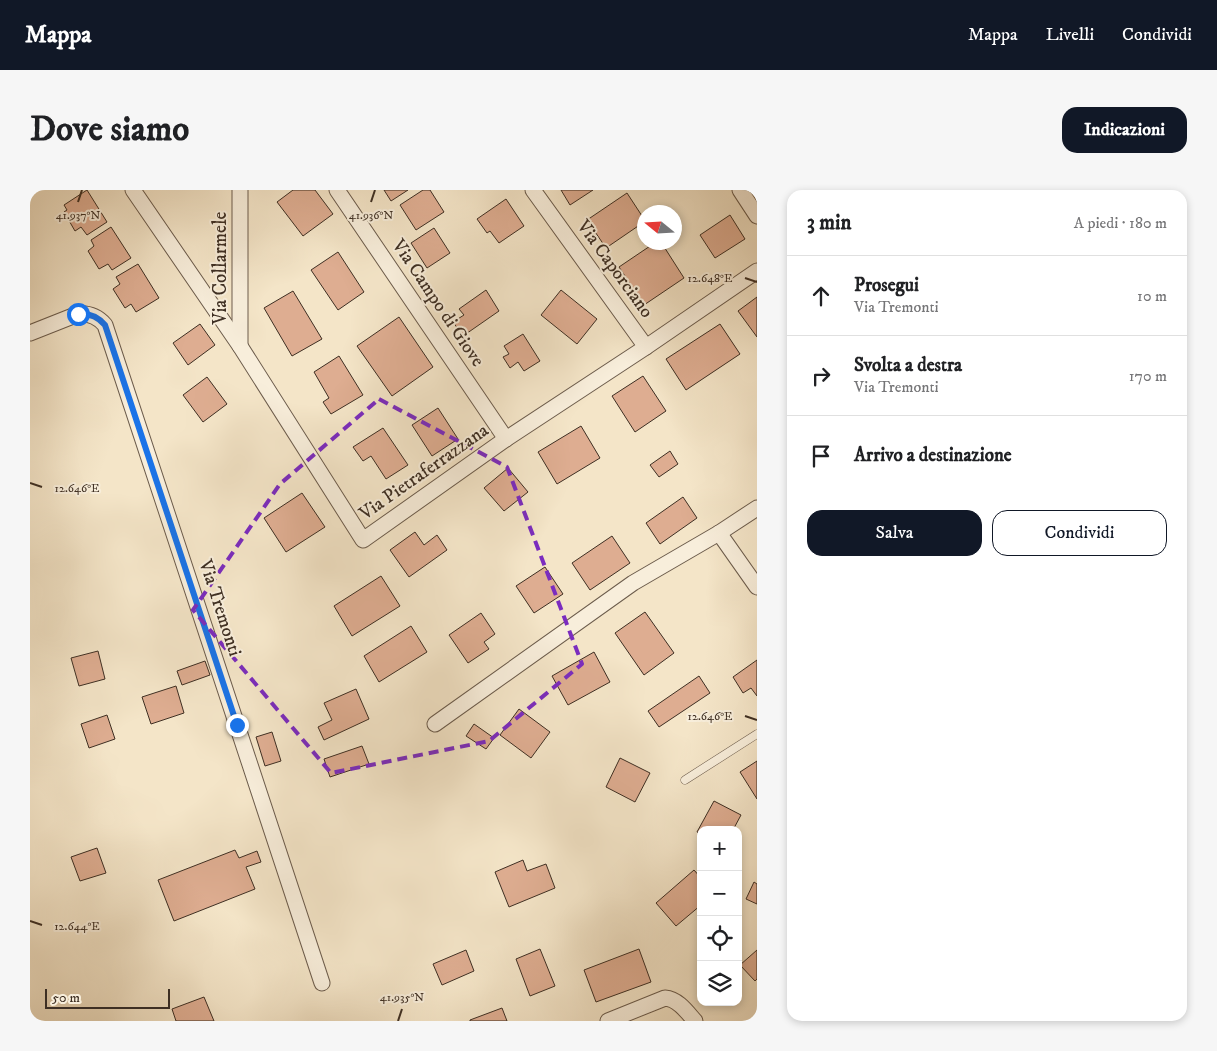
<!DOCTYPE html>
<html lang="it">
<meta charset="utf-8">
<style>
:root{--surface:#fff;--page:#f6f6f6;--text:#202124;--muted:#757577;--line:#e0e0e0;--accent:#111827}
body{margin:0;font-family:"IM FELL DW Pica",serif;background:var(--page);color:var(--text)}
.controls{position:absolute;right:15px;bottom:15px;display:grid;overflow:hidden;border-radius:10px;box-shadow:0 2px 8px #0003}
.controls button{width:45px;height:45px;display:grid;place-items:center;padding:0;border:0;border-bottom:1px solid var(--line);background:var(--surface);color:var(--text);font:25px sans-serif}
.compass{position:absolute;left:607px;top:15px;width:45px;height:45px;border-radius:50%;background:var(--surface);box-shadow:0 2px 8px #0003;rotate:288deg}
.scale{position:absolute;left:15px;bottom:12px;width:125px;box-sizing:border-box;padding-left:5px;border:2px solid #3e2f23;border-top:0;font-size:14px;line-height:18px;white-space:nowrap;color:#3e2f23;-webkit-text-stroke:4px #f8eedb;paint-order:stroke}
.stop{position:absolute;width:15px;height:15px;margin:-11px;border:4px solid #1a73e8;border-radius:50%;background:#fff}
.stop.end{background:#1a73e8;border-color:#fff;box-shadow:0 1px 5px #0008}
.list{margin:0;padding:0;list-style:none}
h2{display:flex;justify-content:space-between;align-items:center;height:65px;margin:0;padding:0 20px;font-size:21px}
h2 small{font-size:16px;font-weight:400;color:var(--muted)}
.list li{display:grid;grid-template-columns:32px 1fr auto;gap:15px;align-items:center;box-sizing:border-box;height:80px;padding:0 20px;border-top:1px solid var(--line)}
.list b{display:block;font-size:19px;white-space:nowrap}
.list p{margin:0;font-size:16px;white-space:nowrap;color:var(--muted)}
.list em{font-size:16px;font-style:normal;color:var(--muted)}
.actions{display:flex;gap:10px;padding:15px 20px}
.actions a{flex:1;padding:11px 0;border:1px solid var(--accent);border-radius:15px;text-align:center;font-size:18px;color:var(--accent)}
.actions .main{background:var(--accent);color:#fff}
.icon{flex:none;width:28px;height:28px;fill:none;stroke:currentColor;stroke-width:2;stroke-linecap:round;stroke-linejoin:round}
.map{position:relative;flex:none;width:727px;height:831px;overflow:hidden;border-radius:15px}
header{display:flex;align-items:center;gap:30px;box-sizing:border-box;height:70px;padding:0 25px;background:var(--accent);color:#fff}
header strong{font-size:24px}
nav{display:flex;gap:28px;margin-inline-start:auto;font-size:18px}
.intro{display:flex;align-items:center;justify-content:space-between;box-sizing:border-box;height:120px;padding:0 30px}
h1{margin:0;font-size:35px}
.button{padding:12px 22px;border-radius:15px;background:var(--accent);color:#fff;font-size:18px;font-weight:700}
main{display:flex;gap:30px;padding:0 30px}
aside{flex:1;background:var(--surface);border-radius:15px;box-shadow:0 2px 8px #0003}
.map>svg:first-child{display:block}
.building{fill:#dead91;stroke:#3e2f23}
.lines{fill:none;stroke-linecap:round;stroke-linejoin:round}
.service-casing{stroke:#6c5c4c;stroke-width:9}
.minor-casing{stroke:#6c5c4c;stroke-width:17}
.service{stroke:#f8eedb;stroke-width:8}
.minor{stroke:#f8eedb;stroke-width:15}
.route{stroke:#1a73e8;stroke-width:6}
.marked{fill:none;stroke:#7b2cbf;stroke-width:4;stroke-dasharray:10 6;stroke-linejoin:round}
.ticks{fill:none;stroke:#3e2f23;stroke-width:2}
.labels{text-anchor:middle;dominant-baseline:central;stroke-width:4;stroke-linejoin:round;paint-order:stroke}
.street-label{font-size:19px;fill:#3e2f23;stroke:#f8eedb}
.ticks-label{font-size:12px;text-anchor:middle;fill:#3e2f23;stroke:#f8eedb;stroke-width:4;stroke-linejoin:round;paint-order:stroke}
</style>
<header>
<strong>Mappa</strong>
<nav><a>Mappa</a><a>Livelli</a><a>Condividi</a></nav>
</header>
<div class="intro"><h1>Dove siamo</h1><a class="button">Indicazioni</a></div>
<main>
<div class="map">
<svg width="727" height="831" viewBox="0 0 727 831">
<rect width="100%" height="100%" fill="#f4e5c8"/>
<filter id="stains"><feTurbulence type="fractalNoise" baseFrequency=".004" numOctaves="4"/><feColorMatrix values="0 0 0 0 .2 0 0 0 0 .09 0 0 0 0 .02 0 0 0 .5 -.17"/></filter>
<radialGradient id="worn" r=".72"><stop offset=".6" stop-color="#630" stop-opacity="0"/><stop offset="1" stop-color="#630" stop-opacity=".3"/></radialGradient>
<g class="building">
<polygon points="57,0 77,32 57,45 51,37 45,41 34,22 37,20 34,15"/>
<polygon points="263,0 285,0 303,24 273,46 247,12"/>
<polygon points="354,0 378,0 361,11"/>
<polygon points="393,0 400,0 414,22 386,40 370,15"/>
<polygon points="531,0 563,0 540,15"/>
<polygon points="597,3 614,29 614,32 576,58 557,30"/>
<polygon points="476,9 494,36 469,53 460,41 457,43 447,29"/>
<polygon points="700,25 715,49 685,68 670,45"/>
<polygon points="81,37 101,68 82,80 78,74 69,79 58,61 64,56 61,50"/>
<polygon points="404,38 420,63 397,78 381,53"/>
<polygon points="626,52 631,52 654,88 614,115 589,77"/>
<polygon points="308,62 334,102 308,120 281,80"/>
<polygon points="108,74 129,108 106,122 101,114 95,118 83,99 90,94 86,87"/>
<polygon points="456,100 469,121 433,146 423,132 434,125 429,119"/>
<polygon points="531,100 567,129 547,154 511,125"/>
<polygon points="263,101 292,149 262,166 234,118"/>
<polygon points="727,107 727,147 708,121"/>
<polygon points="369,127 403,177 362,206 327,156"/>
<polygon points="170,134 185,155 158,175 143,153"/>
<polygon points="690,134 710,164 656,200 636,169"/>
<polygon points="493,144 510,171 494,181 488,172 480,178 473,167 479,164 474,156"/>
<polygon points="309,166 333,205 301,224 293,212 299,208 284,182"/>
<polygon points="613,186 636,221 605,242 582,206"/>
<polygon points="177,187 197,214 173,232 153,205"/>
<polygon points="408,218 428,249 402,266 382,235"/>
<polygon points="551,236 570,268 527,294 508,262"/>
<polygon points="353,238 378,275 356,289 341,266 333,271 323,257"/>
<polygon points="640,261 648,274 629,287 620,275"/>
<polygon points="478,278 498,302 474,321 454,298"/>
<polygon points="272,303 295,337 256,362 234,328"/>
<polygon points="653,307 667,328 630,354 616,333"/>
<polygon points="385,342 394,355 407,345 417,360 379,387 360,360"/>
<polygon points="582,346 600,373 560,400 542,373"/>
<polygon points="515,377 533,404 504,423 486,396"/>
<polygon points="351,386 370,416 322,446 304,416"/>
<polygon points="615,422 644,463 614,485 585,443"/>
<polygon points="451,423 465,444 454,452 459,459 438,473 419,445"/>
<polygon points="381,436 397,462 349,492 334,466"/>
<polygon points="68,461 75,489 49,496 41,468"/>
<polygon points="564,462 580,492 538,515 522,486"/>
<polygon points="727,470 727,506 721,498 713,503 703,487"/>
<polygon points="175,471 180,485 152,495 147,481"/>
<polygon points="669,486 680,503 629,537 618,521"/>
<polygon points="146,496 154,523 121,534 112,507"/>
<polygon points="326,499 339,529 294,550 288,537 302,530 294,513"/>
<polygon points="489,519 520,542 501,568 470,545"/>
<polygon points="77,525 85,549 59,558 51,534"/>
<polygon points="444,534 464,548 456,559 436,546"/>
<polygon points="242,542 251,571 235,576 226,547"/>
<polygon points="332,556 339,574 300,587 294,569"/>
<polygon points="590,568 620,583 605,612 576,597"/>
<polygon points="727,571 727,609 710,582"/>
<polygon points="684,611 711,625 703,640 671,640 671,645 667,642"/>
<polygon points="67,658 76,683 50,691 41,667"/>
<polygon points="205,660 209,668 227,661 231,672 216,677 225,699 144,731 128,690"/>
<polygon points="493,670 497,681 516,674 525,698 479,717 465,682"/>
<polygon points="664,680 671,688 671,715 646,736 626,713"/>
<polygon points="724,692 727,694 727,714 716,709"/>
<polygon points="510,759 525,796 500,806 486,769"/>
<polygon points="609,759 621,792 566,812 554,780"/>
<polygon points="436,760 444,781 412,795 403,774"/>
<polygon points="727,760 727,789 725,791 710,775"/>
<polygon points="174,807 184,831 146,831 142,819"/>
<polygon points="472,818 477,831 440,831 440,830"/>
</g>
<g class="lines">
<defs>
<polyline id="service" points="655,590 727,544"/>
<g id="minor">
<polyline points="103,0 210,156 333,350 476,249 616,157 727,81"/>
<polyline points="210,0 210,156"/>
<polyline points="307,0 476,249"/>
<polyline points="503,0 616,157"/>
<polyline points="710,0 727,26"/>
<path d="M0,143L48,124C59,123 68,127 75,135L292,793"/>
<polyline points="689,343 727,397"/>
<polyline points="405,534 603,393 689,343 727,318"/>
<path d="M578,831L635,808C648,809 657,822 665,831"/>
</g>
</defs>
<use href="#service" class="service-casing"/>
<use href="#minor" class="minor-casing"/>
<use href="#service" class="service"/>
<use href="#minor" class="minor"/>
</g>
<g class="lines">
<path class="route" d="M48,124C59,123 68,127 75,135L207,535"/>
</g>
<path class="marked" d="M349,209L477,277L552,474L459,551L301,583L163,420L250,294Z"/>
<path class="ticks" d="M48,12L52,0M341,12L345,0M715,88L727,92M0,293L12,297M715,526L727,530M0,731L12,735M368,831L372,819"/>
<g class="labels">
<g class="street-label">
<text transform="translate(190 78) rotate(-90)">Via Collarmele</text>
<text transform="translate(585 79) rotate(54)">Via Caporciano</text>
<text transform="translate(408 113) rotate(56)">Via Campo di Giove</text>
<text transform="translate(394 282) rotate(-35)">Via Pietraferrazzana</text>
<text transform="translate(190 418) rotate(72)">Via Tremonti</text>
</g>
</g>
<g class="ticks-label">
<text x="48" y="29">41.937°N</text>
<text x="341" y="29">41.936°N</text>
<text x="680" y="92">12.648°E</text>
<text x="47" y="302">12.646°E</text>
<text x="680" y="530">12.646°E</text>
<text x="47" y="740">12.644°E</text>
<text x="372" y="811">41.935°N</text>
</g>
<rect width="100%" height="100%" filter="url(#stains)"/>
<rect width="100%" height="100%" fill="url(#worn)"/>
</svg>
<div class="controls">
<button>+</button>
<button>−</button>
<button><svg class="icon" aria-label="locate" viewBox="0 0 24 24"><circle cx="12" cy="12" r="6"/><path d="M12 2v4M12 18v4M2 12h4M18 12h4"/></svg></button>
<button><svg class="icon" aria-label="layers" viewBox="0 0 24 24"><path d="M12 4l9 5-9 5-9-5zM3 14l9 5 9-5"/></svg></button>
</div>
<svg class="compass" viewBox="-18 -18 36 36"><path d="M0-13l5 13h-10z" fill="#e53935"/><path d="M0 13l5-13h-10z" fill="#757577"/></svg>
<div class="scale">50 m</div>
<div class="stop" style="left:48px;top:124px"></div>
<div class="stop end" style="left:207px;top:535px"></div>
</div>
<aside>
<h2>3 min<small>A piedi · 180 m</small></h2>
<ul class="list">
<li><svg class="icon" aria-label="ahead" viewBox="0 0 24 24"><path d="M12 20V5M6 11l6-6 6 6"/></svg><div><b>Prosegui</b><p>Via Tremonti</p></div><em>10 m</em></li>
<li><svg class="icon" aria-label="right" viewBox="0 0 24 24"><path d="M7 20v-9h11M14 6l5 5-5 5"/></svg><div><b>Svolta a destra</b><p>Via Tremonti</p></div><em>170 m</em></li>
<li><svg class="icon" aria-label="arrive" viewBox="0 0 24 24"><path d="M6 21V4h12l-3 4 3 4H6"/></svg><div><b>Arrivo a destinazione</b></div></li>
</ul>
<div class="actions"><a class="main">Salva</a><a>Condividi</a></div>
</aside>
</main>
